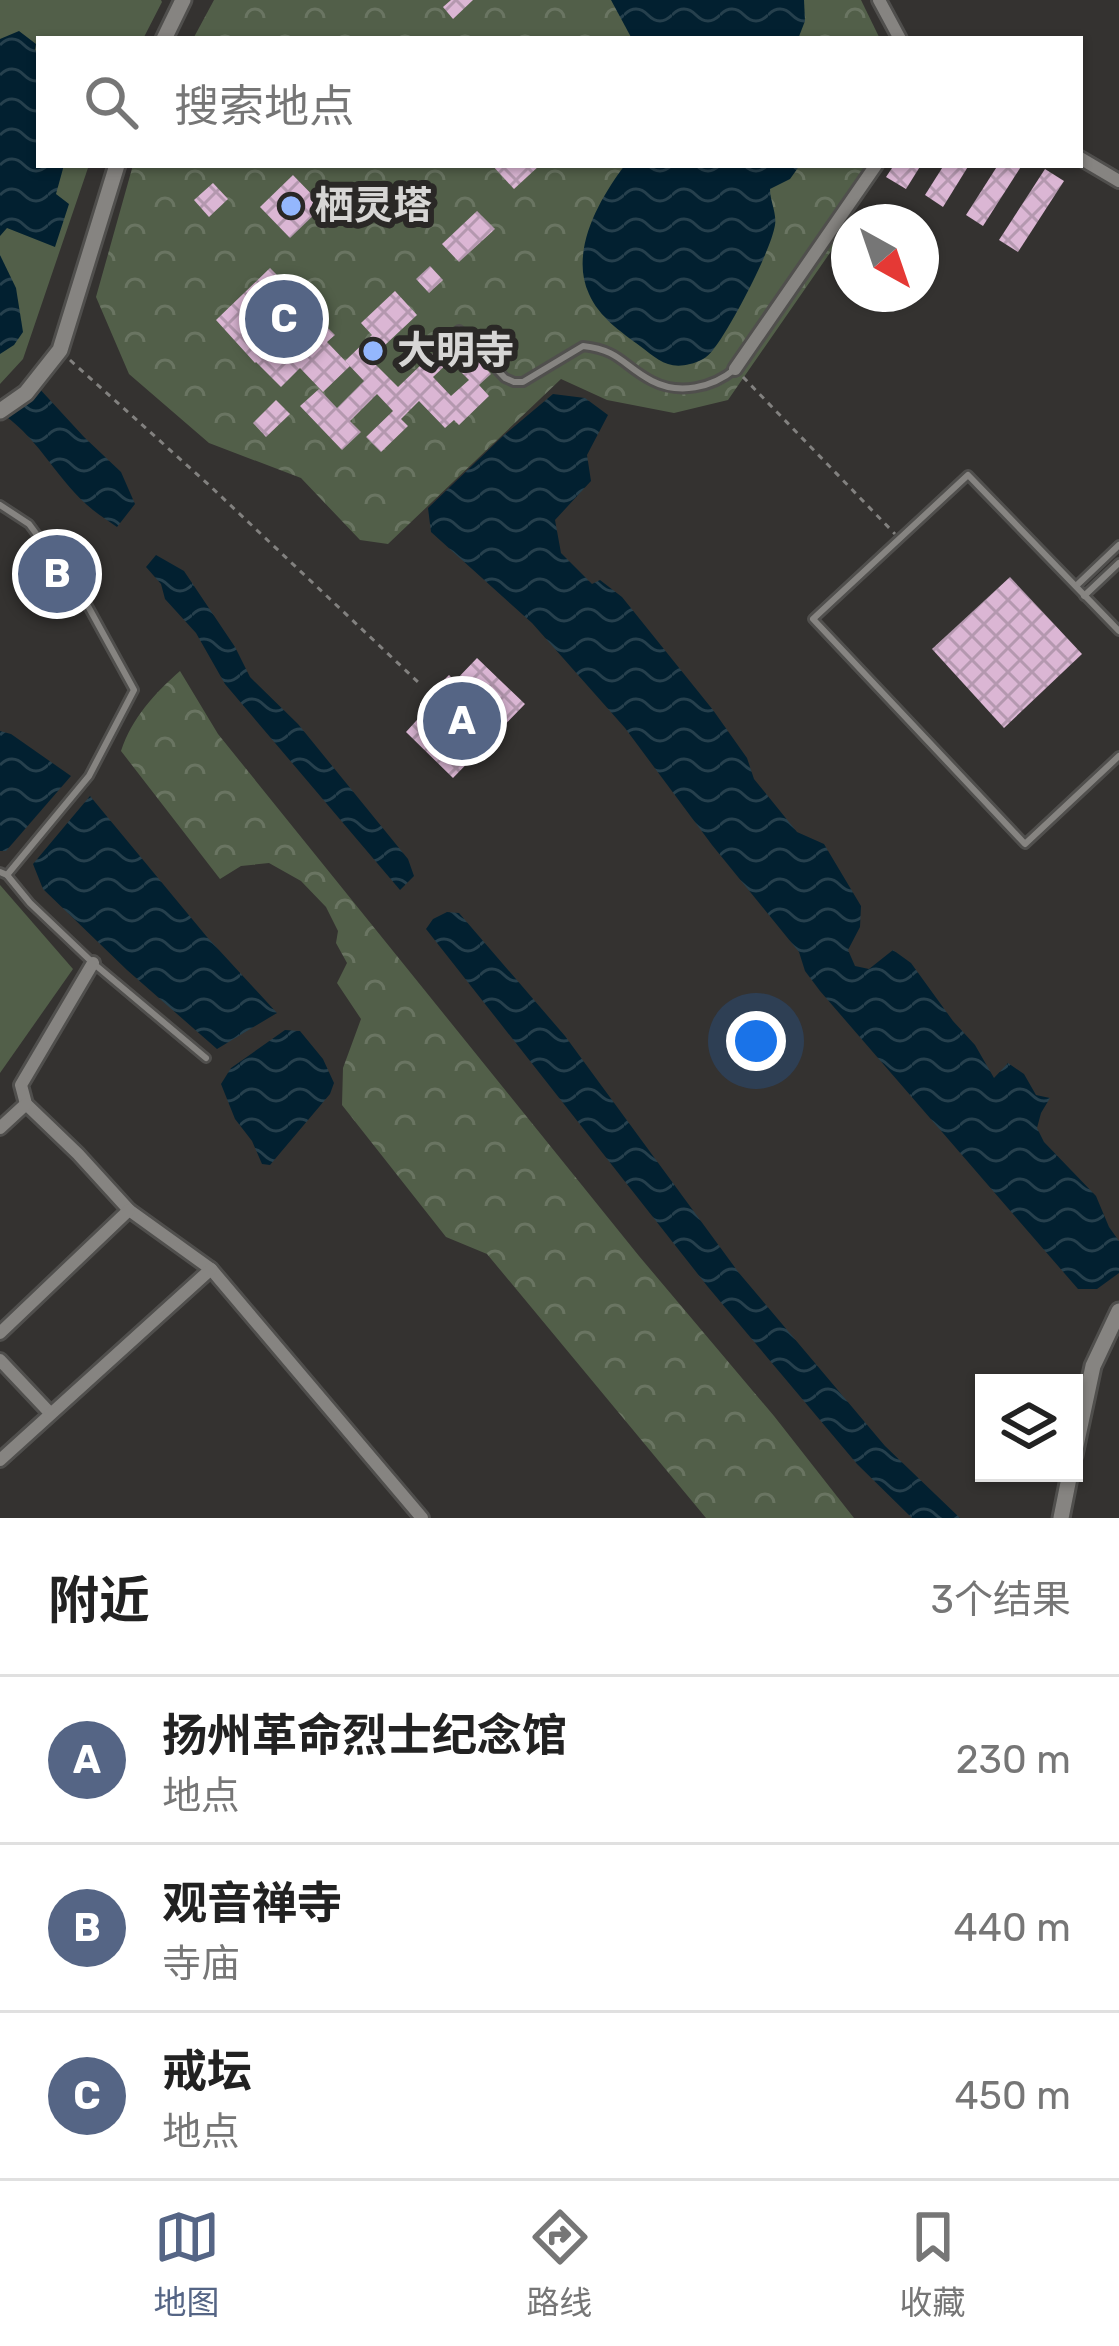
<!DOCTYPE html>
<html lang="zh">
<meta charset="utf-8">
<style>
:root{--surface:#fff;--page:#f2f2f2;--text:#222;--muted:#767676;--line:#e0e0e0;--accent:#556585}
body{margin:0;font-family:Rubik,"Noto Sans SC",sans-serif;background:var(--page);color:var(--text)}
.controls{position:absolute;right:36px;bottom:36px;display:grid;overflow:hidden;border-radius:0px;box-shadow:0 3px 9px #0004}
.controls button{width:108px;height:108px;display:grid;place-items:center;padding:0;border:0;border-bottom:3px solid var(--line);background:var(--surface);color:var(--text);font:60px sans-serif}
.compass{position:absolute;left:831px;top:204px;width:108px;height:108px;border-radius:50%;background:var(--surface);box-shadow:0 3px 9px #0004;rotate:140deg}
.you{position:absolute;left:756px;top:1041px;width:42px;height:42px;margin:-30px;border:9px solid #fff;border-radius:50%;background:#1a73e8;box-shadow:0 0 0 18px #1a73e833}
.badge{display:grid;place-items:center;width:78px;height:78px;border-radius:50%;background:var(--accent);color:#fff;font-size:39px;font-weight:700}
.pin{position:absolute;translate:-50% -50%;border:6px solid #fff;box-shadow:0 3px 12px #0006}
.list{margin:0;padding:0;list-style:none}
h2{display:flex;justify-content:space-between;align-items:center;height:156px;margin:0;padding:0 48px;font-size:51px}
h2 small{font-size:39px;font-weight:400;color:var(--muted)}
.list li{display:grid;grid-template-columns:78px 1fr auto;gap:36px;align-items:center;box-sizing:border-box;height:168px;padding:0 48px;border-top:3px solid var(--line)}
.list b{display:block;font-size:45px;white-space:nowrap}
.list p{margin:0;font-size:39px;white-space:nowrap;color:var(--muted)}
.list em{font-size:39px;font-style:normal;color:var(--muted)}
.icon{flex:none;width:66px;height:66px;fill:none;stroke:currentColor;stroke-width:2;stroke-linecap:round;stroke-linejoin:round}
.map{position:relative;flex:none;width:1119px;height:1518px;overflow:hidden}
.search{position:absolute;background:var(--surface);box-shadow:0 3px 9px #0004;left:36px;right:36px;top:36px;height:132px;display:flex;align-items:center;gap:30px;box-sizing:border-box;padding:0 42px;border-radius:0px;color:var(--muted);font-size:45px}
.sheet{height:660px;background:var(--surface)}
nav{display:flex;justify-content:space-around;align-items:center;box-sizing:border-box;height:168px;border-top:3px solid var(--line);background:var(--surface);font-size:33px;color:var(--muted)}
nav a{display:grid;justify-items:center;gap:6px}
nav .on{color:var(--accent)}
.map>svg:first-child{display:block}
.green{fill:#525f49}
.forest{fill:url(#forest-crowns)}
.water{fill:url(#water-waves)}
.building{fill:url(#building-cross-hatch);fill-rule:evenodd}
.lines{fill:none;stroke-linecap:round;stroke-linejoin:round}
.service-casing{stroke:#504f4d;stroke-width:12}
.minor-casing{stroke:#504f4d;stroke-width:18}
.tertiary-casing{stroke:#504f4d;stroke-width:21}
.path{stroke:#82817f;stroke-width:3;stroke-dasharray:6 6;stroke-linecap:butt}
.service{stroke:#868481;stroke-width:6}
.minor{stroke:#868481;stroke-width:12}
.tertiary{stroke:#868481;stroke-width:15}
.poi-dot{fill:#94b7fd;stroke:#2a2826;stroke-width:4.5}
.labels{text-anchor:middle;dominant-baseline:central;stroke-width:12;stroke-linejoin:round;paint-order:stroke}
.poi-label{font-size:39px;font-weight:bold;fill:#d7d6d5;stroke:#2a2826;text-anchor:start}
</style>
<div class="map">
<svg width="1119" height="1518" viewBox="0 0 1119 1518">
<defs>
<pattern id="forest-crowns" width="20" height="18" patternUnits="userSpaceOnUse" patternTransform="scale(3)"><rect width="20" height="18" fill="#525f49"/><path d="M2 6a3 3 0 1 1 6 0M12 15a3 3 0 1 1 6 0" fill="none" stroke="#6a7562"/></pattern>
<pattern id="water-waves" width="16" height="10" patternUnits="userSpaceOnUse" patternTransform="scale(3)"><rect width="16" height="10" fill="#022030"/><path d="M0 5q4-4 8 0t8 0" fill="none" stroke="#26404d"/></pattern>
<pattern id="building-cross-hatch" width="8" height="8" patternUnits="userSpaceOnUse" patternTransform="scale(3)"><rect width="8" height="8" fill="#dbb6d4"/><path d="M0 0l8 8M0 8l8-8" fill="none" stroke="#b498af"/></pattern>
</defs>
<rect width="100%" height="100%" fill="#343230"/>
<g class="green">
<polygon points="0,0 161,0 162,2 143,39 39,39 39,165 89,165 23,359 0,384"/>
<polygon points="0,885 73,969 0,1073"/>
</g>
<g class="forest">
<polygon points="214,0 861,0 880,39 193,39"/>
<polygon points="133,165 869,165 843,234 728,400 674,413 607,400 561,379 388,544 360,540 301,478 209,443 129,374 96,297"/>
<path d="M180,671L218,734L639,1256L774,1416L854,1518H706L487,1254L446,1237L342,1105L343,1068L361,1019L337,983L347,963L336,943L338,931L326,907L301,881L269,863L241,866L220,879L121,751C132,718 154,694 180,671Z"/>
</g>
<g class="water">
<polygon points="611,0 804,0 805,21 798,39 632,39"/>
<polygon points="19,31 36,44 35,50 39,53 39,165 64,165 56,194 69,204 55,247 7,228 0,236 0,39"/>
<path d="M625,165H800L790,179L770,189C770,201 777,213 775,225C771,251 730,329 713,350C707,358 699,362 690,364C668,370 657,359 640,346C621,332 599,317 589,294C569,251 600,198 625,165Z"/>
<polygon points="0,255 16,288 23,332 14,345 0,354"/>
<path d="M37,386L84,437L121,472L135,504L117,527C109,521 100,516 93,510C58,482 41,441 4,415Z"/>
<polygon points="553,394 585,398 608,415 587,455 591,481 555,520 561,553 592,584 600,580 622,597 713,710 747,758 754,779 797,832 824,844 861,906 860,927 848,950 855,966 869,969 893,950 911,963 953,1021 975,1045 994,1078 1008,1063 1024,1074 1036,1095 1050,1098 1041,1113 1037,1128 1044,1142 1096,1196 1109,1227 1119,1241 1119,1273 1097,1289 1078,1289 820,991 805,971 799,952 712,845 625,728 532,623 431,532 428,508 503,436"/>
<polygon points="156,555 184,571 235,647 250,677 298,724 408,859 414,876 400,890 225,684 196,633 165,599 161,584 146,567"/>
<polygon points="0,731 11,734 71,776 6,851 0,851"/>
<polygon points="90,796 207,937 277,1013 217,1049 127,970 43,889 33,864"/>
<polygon points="447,912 459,913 565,1036 739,1273 885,1446 960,1518 912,1518 857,1464 708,1287 426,929 433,919"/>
<polygon points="285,1030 300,1031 323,1059 334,1083 330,1094 270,1165 262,1164 252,1141 235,1119 221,1084 231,1068"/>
</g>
<g class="building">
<polygon points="451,0 473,0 453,19 443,7"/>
<polygon points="492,165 540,165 514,189"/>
<polygon points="894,165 921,165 906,189 886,177"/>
<polygon points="944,165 969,165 943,207 925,195"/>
<polygon points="998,165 1022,165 983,226 966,215"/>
<polygon points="1045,169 1064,181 1018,252 999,240"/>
<polygon points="293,175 323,206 290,238 260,207"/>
<polygon points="213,183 228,199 209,217 194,200"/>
<polygon points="477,211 495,229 459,262 442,244"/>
<polygon points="430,266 443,280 429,293 416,279"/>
<polygon points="270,268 280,278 276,282 320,328 324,324 335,335 327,342 350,366 323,392 300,368 281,387 256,362 255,363 216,320"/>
<path d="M395,291L417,315L370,359L398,387L448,339L463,353L467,349L491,374L479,385L489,396L459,425L454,420L445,428L419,401L401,419L408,426L381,452L366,437L393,411L377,394L350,421L361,432L342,450L300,406L319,389L337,408L364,381L345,361L372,335L361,323ZM450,361L469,380L451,396L433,377Z"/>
<polygon points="276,400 290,414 266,437 253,423"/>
<polygon points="1010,577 1082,654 1004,728 932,649"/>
<polygon points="477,658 525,704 453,778 406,732 426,710 420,704 449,675 455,681"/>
</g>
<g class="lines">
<defs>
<g id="service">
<path d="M459,330L505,378L514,382H523L583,346C620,350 623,366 652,381C679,395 712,388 735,369"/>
<polyline points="0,505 29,524 83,597 134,690 89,776 7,875"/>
<polyline points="1076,586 1119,545"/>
<polyline points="1084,596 1119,563"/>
<polyline points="1119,631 968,475 813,619 1025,844 1119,756"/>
<polyline points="0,872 7,875 30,903 93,963 206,1058"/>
</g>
<g id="minor">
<polyline points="879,0 900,39"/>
<polyline points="1080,158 1119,181"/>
<polyline points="735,369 876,165"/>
<polyline points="93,963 21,1085 26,1104 78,1154 129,1210 211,1269 422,1518"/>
<polyline points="0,1128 26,1104"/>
<polyline points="0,1333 129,1210"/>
<polyline points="0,1360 50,1413"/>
<polyline points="0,1460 211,1269"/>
</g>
<g id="tertiary">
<polyline points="164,39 183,0"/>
<polyline points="0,411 26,393 60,350 117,165"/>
<polyline points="1074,1455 1093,1366 1119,1311"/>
<polyline points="1061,1518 1070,1473"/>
</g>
</defs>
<use href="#service" class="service-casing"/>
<use href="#minor" class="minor-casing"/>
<use href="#tertiary" class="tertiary-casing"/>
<g class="path">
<polyline points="70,360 209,485 419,683"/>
<polyline points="743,377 895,534"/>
</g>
<use href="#service" class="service"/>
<use href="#minor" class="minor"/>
<use href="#tertiary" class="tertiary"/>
</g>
<g class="poi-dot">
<circle cx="291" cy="206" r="12"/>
<circle cx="373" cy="351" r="12"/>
</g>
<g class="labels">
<g class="poi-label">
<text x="315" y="206">栖灵塔</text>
<text x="397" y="351">大明寺</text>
</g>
</g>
</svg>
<div class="controls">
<button><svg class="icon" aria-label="layers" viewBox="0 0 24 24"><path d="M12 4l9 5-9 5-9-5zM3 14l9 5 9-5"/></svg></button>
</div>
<svg class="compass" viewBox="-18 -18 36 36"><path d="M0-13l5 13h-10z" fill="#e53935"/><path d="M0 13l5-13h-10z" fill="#767676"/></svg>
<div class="you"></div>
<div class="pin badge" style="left:462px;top:721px">A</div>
<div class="pin badge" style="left:57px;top:574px">B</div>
<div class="pin badge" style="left:284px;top:319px">C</div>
<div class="search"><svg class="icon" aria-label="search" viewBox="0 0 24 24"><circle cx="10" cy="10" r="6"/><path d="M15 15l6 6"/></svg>搜索地点</div>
</div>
<section class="sheet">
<h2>附近<small>3个结果</small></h2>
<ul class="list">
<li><span class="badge">A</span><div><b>扬州革命烈士纪念馆</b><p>地点</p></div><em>230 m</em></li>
<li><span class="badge">B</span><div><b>观音禅寺</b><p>寺庙</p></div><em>440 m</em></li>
<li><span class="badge">C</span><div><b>戒坛</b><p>地点</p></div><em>450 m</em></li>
</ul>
</section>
<nav>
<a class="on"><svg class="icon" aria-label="map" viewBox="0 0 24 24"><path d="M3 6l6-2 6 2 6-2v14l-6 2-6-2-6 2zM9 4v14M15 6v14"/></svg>地图</a>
<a><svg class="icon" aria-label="directions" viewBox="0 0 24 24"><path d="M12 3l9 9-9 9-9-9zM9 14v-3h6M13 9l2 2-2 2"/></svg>路线</a>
<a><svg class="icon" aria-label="saved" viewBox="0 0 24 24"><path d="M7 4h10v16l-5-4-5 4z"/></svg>收藏</a>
</nav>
